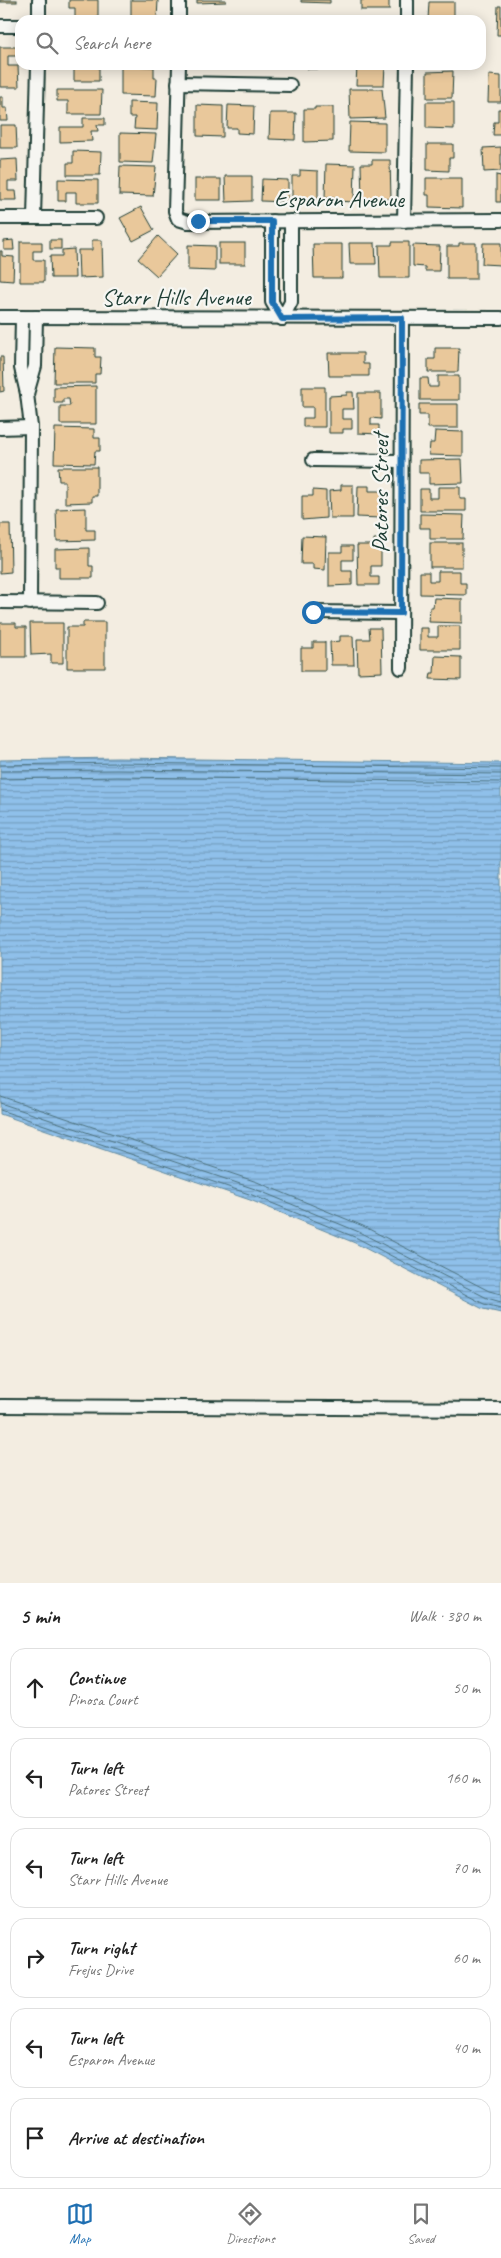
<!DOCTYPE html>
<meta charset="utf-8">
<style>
:root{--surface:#fff;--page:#f2f2f2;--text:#222;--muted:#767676;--line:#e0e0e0;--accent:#1f6fb2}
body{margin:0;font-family:Caveat,sans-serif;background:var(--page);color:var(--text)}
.stop{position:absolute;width:15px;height:15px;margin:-11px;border:4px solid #1f6fb2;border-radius:50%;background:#fff}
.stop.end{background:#1f6fb2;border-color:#fff;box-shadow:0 1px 5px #0008}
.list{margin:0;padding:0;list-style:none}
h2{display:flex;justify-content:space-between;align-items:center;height:65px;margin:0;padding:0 20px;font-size:21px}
h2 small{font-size:16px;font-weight:400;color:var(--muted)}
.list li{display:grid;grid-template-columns:32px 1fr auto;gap:15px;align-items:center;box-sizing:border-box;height:80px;margin:0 10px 10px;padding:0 10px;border:1px solid var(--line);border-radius:15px}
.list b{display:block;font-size:19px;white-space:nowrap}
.list p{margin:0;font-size:16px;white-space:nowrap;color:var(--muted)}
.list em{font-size:16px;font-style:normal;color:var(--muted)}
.icon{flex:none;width:28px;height:28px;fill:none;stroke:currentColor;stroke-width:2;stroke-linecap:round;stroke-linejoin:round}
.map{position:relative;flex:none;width:501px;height:1583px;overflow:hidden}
.search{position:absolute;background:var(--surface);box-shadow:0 2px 12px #0003;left:15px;right:15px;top:15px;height:55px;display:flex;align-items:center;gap:12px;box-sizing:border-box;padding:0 18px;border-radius:15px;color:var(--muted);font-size:19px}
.sheet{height:605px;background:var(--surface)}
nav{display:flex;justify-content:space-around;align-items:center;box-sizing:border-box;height:70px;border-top:1px solid var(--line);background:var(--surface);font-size:14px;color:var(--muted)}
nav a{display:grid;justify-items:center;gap:2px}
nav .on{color:var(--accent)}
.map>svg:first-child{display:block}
.water{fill:url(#water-rules);stroke:#628ca1}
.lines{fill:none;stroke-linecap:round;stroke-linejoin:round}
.shore{stroke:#4c717d;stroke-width:1}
.building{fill:#e9c89b;stroke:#1f3d34}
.minor-casing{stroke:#1f3d34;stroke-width:16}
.minor{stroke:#f6f6f2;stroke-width:12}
.route{stroke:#1f6fb2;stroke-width:6}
.labels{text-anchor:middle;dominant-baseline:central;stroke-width:4.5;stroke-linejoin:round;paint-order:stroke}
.street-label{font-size:24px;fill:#1f3d34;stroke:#f6f6f2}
</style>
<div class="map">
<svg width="501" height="1583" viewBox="0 0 501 1583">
<defs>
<pattern id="water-rules" width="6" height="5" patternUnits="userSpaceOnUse" patternTransform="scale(1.25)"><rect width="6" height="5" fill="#8fc0ea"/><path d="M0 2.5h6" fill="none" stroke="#749dbe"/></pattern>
</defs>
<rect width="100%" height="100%" fill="#f3ede1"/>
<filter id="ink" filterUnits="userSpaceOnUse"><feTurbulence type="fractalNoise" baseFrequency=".02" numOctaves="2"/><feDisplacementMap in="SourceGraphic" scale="10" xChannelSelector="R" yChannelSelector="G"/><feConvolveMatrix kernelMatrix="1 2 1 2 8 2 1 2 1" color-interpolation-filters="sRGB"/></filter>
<g filter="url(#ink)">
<polygon class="water" points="117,758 501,763 501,1313 483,1309 355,1243 250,1200 0,1114 0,760"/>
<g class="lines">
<g class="shore">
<polyline points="0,765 117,763 501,768"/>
<polyline points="0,771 117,770 501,774"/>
<polyline points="0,779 117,777 501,782"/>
<polyline points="0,1096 257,1182 363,1226 489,1291 501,1294"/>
<polyline points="0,1103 255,1189 359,1232 487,1298 501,1302"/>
<polyline points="0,1110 252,1195 357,1238 484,1304 501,1308"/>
</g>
</g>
<g class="building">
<rect x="0" y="0" width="17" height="2"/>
<polygon points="69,0 98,0 98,20 75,19 75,8 69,8"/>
<polygon points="131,0 158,0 157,20 131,20"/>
<polygon points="197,0 226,0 226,2 197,3"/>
<polygon points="301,0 330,0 330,3 301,2"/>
<rect x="361" y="0" width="28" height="10"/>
<polygon points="429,2 454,2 454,20 428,20"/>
<polygon points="498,6 501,6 501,35 497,35"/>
<polygon points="0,47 17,47 17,56 8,56 8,66 18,66 19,87 0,87"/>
<polygon points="68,65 99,65 99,81 74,81 74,69 68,69"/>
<rect x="308" y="65" width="26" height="4"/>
<polygon points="357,65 385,65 384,85 356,85"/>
<polygon points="121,66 154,67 154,78 157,78 156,96 121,95"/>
<polygon points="453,71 452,98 427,98 427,72"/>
<polygon points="489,75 501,76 501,102 488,102"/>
<polygon points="349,89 382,89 385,118 350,119"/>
<polygon points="57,90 102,90 101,114 68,114 68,101 57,101"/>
<polygon points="0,97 3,97 3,108 7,108 8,121 0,121"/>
<polygon points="129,102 158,103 157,130 134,129 135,117 129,117"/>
<polygon points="426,102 454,102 454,129 426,128"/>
<polygon points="197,105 223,106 223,137 197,136"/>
<polygon points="228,105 254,106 253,134 237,133 237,128 227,128"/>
<polygon points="315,107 333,107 333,141 304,142 304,109 315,109"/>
<polygon points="498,109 501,109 501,135 493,135 494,122 498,122"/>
<polygon points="270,113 296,113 295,140 269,139"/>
<polygon points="83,118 105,118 105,125 97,125 98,131 91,131 92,141 60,142 60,127 83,127"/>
<polygon points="350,122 385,123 385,152 349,151"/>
<polygon points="0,125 16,125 17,148 0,148"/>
<polygon points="120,133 156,134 153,163 120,162"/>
<polygon points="427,144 453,144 453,158 449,158 449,171 427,170"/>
<polygon points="501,147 501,171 484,172 483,148"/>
<polygon points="73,151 101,152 100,175 67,175 67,163 73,163"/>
<polygon points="17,159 18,181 8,181 8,191 16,191 17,200 0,200 0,160"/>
<polygon points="372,160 390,160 391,199 362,199 361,164 372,164"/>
<polygon points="326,164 355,165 354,202 336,201 336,198 325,198"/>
<polygon points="120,166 156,167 153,196 119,195"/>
<polygon points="300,170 318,171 318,201 292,201 292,176 300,176"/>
<polygon points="496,175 501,176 501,202 496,202"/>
<polygon points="225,176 252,176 252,201 226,202"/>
<polygon points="426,178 462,178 462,208 429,207 429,195 426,195"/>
<polygon points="58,179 98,180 98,203 76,203 76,192 66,192 66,201 58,201"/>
<rect x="195" y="179" width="26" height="21"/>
<polygon points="262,179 288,180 288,202 261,201"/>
<polygon points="141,207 154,230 133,241 120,218"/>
<polygon points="158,236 177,254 157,276 138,259"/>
<polygon points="13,240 14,250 4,250 4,241"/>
<rect x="50" y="240" width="11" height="9"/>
<polygon points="92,240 102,240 103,277 79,278 78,250 92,250"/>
<polygon points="20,242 42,242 42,251 33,251 33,260 44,260 44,282 20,282"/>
<polygon points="392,242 409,242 409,278 380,278 379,245 392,245"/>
<rect x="219" y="243" width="26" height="21"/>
<polygon points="349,243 375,243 376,264 350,264"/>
<polygon points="459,243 476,243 476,279 447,279 447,246 459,246"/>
<polygon points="483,243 501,243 501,265 482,264"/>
<polygon points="313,244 342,244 342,278 314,278"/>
<polygon points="188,245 215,246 215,271 188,270"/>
<polygon points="413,245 440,246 439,271 425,271 425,267 413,266"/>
<polygon points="74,249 75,278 51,278 50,256 62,256 62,250"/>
<polygon points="0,251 2,251 2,256 14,257 13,281 0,280"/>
<polygon points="55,347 95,348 95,357 101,357 100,374 95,374 95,383 54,383"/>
<polygon points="435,348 459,348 458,372 428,372 428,359 435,359"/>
<polygon points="328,353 363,353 363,364 369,364 369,376 329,376"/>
<polygon points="0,357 3,357 4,391 0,392"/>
<polygon points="438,376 459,376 459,400 420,400 420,378 428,378 429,387 438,387"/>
<polygon points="96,386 96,424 60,424 60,406 70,406 69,399 63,399 63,403 54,403 54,387"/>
<polygon points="302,387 325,387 325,427 303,427 303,418 313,418 313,407 302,407"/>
<polygon points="347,392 353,392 354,409 342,409 342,419 352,419 352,429 343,429 343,433 329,433 329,396 347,395"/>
<polygon points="358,393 381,393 381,419 371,418 371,425 379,425 379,434 358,433"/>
<polygon points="419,404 458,404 458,428 428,428 428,415 419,415"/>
<polygon points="55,428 94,429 94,438 100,438 100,451 95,451 94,464 54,463"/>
<polygon points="435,431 463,432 463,456 429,455 430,443 434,443"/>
<polygon points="462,459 463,483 429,484 429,473 419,473 419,460"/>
<polygon points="58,467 97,467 97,496 92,496 92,502 65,503 65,481 59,481"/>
<polygon points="341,485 353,485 353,518 330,518 329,491 341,490"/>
<polygon points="358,486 369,486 369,491 382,491 381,518 357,517"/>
<polygon points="438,487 460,487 460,499 466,499 466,511 420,511 420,489 429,489 429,498 438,498"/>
<polygon points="313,490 326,491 326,518 302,520 302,496 313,496"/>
<polygon points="86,508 86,530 95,530 95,540 57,541 56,509"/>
<polygon points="420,514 464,515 463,539 430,539 430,528 420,528"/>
<polygon points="0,524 10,524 11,572 0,573"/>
<polygon points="302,536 326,537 325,570 313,569 313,564 301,564"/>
<polygon points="374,539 381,539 381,566 371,566 371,577 379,577 379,585 358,585 357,545 374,545"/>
<rect x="430" y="543" width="32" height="24"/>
<polygon points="342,546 353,546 353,560 342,560 342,571 352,571 352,585 329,586 329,552 342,552"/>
<polygon points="89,548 89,566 93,566 93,578 59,578 59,567 55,567 55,549"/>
<polygon points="438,571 460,571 460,583 466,583 466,595 420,594 420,572 429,572 429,581 438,581"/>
<polygon points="434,598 462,599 462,623 429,622 430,607 433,607"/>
<polygon points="83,622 105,622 105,668 67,668 67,627 83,627"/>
<polygon points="0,623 16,623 16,627 26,627 26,657 0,657"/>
<polygon points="30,623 63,623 63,663 51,663 51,654 31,655"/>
<polygon points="438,626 460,626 460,650 420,650 420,628 428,628 428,637 438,637"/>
<polygon points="369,628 381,628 382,672 358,673 357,639 370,639"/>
<polygon points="340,636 353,636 354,665 331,665 330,642 340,641"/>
<polygon points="313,642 325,642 325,671 301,671 301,648 313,648"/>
<polygon points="435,656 461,657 461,680 430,679 431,673 434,673"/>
</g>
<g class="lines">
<defs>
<g id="minor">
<polyline points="39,20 39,0"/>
<polyline points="179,20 179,0"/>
<polyline points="407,20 407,0"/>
<polyline points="0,26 20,26"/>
<polyline points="179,65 175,211 178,219 188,222 501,220"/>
<polyline points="178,83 290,85"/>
<polyline points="0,218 96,218"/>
<polyline points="34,218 38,65"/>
<polyline points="272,221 272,302 282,319"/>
<polyline points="404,221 407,65"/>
<polyline points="0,317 501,318"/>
<polyline points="22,317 21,368 27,394 31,427 30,603"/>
<polyline points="282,319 291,302 291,221"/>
<polyline points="27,394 35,366 36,317"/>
<polyline points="0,428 31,427"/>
<polyline points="313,460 401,461"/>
<polyline points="0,602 97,603"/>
<polyline points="313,612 401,613"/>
<polyline points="401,668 402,318"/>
<polyline points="0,1406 501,1409"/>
</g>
</defs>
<use href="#minor" class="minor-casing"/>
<use href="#minor" class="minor"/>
</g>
</g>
<g class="lines" filter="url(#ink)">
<polyline class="route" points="198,221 272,221 272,302 282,319 402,318 401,613 313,612"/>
</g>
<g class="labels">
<g class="street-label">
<text x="339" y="199">Esparon Avenue</text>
<text x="176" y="297">Starr Hills Avenue</text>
<text transform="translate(380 493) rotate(-90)">Patores Street</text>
</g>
</g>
</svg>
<div class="stop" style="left:313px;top:612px"></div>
<div class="stop end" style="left:198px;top:221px"></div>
<div class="search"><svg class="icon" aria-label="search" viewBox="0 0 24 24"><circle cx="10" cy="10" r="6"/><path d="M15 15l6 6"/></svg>Search here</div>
</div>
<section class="sheet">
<h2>5 min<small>Walk · 380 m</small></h2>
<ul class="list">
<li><svg class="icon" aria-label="ahead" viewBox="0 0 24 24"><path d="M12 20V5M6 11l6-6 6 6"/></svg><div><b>Continue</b><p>Pinosa Court</p></div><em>50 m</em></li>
<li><svg class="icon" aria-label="left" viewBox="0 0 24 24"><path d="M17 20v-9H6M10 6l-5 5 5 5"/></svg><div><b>Turn left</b><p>Patores Street</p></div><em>160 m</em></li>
<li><svg class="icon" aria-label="left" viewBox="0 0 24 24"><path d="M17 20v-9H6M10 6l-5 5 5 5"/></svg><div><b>Turn left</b><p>Starr Hills Avenue</p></div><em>70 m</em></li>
<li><svg class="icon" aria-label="right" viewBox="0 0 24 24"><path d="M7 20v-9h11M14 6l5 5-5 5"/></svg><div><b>Turn right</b><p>Frejus Drive</p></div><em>60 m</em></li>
<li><svg class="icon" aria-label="left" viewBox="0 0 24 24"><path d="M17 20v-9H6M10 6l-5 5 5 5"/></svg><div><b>Turn left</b><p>Esparon Avenue</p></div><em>40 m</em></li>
<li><svg class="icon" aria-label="arrive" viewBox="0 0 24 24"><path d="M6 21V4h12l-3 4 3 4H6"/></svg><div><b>Arrive at destination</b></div></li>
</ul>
</section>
<nav>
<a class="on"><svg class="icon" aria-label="map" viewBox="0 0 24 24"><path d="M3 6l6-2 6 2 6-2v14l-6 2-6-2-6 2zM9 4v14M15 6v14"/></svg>Map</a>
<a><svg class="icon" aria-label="directions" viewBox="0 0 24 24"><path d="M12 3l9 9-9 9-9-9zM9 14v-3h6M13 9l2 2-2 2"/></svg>Directions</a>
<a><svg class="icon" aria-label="saved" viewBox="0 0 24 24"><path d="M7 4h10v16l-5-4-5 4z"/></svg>Saved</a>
</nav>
